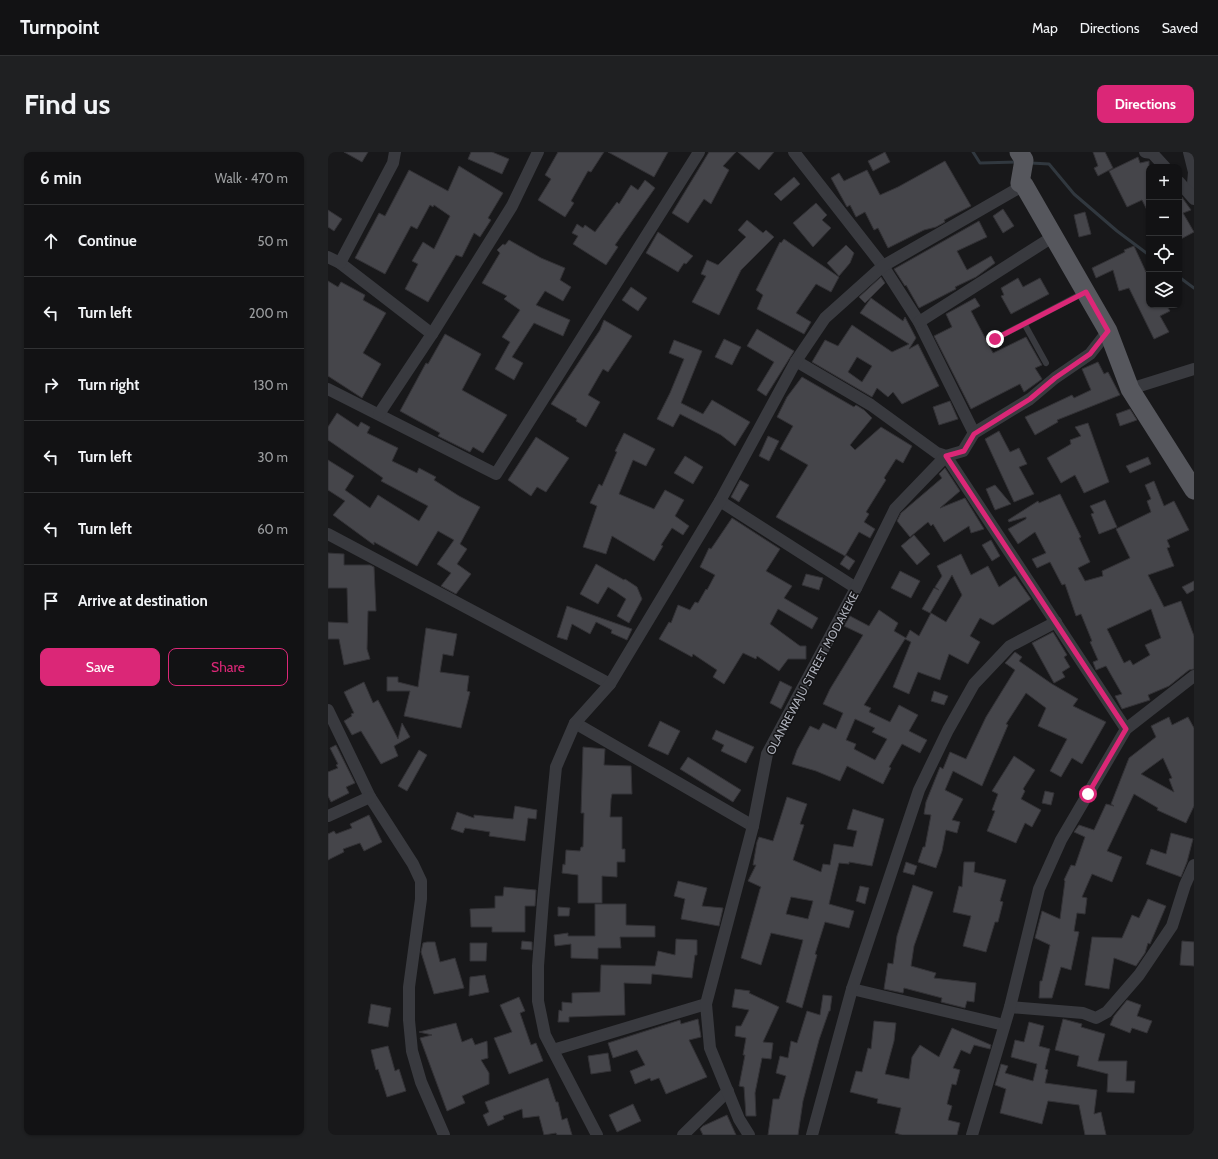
<!DOCTYPE html>
<meta charset="utf-8">
<style>
:root{--surface:#121214;--page:#1f2022;--text:#f1f3f6;--muted:#9c9ea0;--line:#313234;--accent:#db2777}
body{margin:0;font-family:Cabin,sans-serif;background:var(--page);color:var(--text)}
.controls{position:absolute;right:12px;top:12px;display:grid;overflow:hidden;border-radius:8px;box-shadow:0 1px 3px #0004}
.controls button{width:36px;height:36px;display:grid;place-items:center;padding:0;border:0;border-bottom:1px solid var(--line);background:var(--surface);color:var(--text);font:20px sans-serif}
.stop{position:absolute;width:12px;height:12px;margin:-9px;border:3px solid #db2777;border-radius:50%;background:#fff}
.stop.end{background:#db2777;border-color:#fff;box-shadow:0 1px 4px #0008}
.list{margin:0;padding:0;list-style:none}
h2{display:flex;justify-content:space-between;align-items:center;height:52px;margin:0;padding:0 16px;font-size:17px}
h2 small{font-size:13px;font-weight:400;color:var(--muted)}
.list li{display:grid;grid-template-columns:26px 1fr auto;gap:12px;align-items:center;box-sizing:border-box;height:72px;padding:0 16px;border-top:1px solid var(--line)}
.list b{display:block;font-size:15px;white-space:nowrap}
.list em{font-size:13px;font-style:normal;color:var(--muted)}
.actions{display:flex;gap:8px;padding:12px 16px}
.actions a{flex:1;padding:9px 0;border:1px solid var(--accent);border-radius:8px;text-align:center;font-size:14px;color:var(--accent)}
.actions .main{background:var(--accent);color:#fff}
.icon{flex:none;width:22px;height:22px;fill:none;stroke:currentColor;stroke-width:2;stroke-linecap:round;stroke-linejoin:round}
.map{position:relative;flex:none;width:866px;height:983px;overflow:hidden;border-radius:8px}
header{display:flex;align-items:center;gap:24px;box-sizing:border-box;height:56px;padding:0 20px;background:var(--surface);border-bottom:1px solid var(--line)}
header strong{font-size:19px}
nav{display:flex;gap:22px;margin-inline-start:auto;font-size:14px}
.intro{display:flex;align-items:center;justify-content:space-between;box-sizing:border-box;height:96px;padding:0 24px}
h1{margin:0;font-size:28px}
.button{padding:10px 18px;border-radius:8px;background:var(--accent);color:#fff;font-size:14px;font-weight:700}
main{display:flex;gap:24px;padding:0 24px}
aside{flex:1;background:var(--surface);border-radius:8px;box-shadow:0 1px 3px #0004}
.map>svg:first-child{display:block}
.lines{fill:none;stroke-linecap:round;stroke-linejoin:round}
.stream{stroke:#31383f;stroke-width:3}
.building{fill:#45454a;stroke:#333236;fill-rule:evenodd}
.lane{stroke:#393a3f;stroke-width:6}
.street{stroke:#393a3f;stroke-width:12}
.primary{stroke:#56575d;stroke-width:19}
.route{stroke:#db2777;stroke-width:5}
.labels{text-anchor:middle;dominant-baseline:central;stroke-width:3;stroke-linejoin:round;paint-order:stroke}
.street-label{font-size:12px;fill:#abaeb8;stroke:#131315}
</style>
<header>
<strong>Turnpoint</strong>
<nav><a>Map</a><a>Directions</a><a>Saved</a></nav>
</header>
<div class="intro"><h1>Find us</h1><a class="button">Directions</a></div>
<main>
<aside>
<h2>6 min<small>Walk · 470 m</small></h2>
<ul class="list">
<li><svg class="icon" aria-label="ahead" viewBox="0 0 24 24"><path d="M12 20V5M6 11l6-6 6 6"/></svg><div><b>Continue</b></div><em>50 m</em></li>
<li><svg class="icon" aria-label="left" viewBox="0 0 24 24"><path d="M17 20v-9H6M10 6l-5 5 5 5"/></svg><div><b>Turn left</b></div><em>200 m</em></li>
<li><svg class="icon" aria-label="right" viewBox="0 0 24 24"><path d="M7 20v-9h11M14 6l5 5-5 5"/></svg><div><b>Turn right</b></div><em>130 m</em></li>
<li><svg class="icon" aria-label="left" viewBox="0 0 24 24"><path d="M17 20v-9H6M10 6l-5 5 5 5"/></svg><div><b>Turn left</b></div><em>30 m</em></li>
<li><svg class="icon" aria-label="left" viewBox="0 0 24 24"><path d="M17 20v-9H6M10 6l-5 5 5 5"/></svg><div><b>Turn left</b></div><em>60 m</em></li>
<li><svg class="icon" aria-label="arrive" viewBox="0 0 24 24"><path d="M6 21V4h12l-3 4 3 4H6"/></svg><div><b>Arrive at destination</b></div></li>
</ul>
<div class="actions"><a class="main">Save</a><a>Share</a></div>
</aside>
<div class="map">
<svg width="866" height="983" viewBox="0 0 866 983">
<rect width="100%" height="100%" fill="#18181a"/>
<g class="lines">
<g class="stream">
<polyline points="645,0 652,11 689,10"/>
<polyline points="703,11 721,12 746,42 789,79 821,103"/>
<polyline points="851,125 866,136"/>
</g>
</g>
<g class="building">
<polygon points="16,0 40,0 34,10"/>
<polygon points="143,0 164,0 181,7 174,22 140,7"/>
<polygon points="230,0 276,0 263,20 260,19 243,49 246,51 237,65 210,48 223,27 217,23"/>
<polygon points="280,0 340,0 326,25"/>
<polygon points="381,0 408,0 395,14 401,18 383,52 376,47 360,71 344,61"/>
<polygon points="410,0 446,0 431,18"/>
<polygon points="557,0 562,10 545,19 540,9"/>
<polygon points="765,0 777,0 785,16 770,24 766,16 770,14"/>
<polygon points="810,5 812,11 821,9 821,62 814,48 799,55 781,19"/>
<polygon points="617,9 643,54 616,68 617,70 608,75 596,78 560,96 550,76 546,78 537,60 528,65 522,53 519,55 503,26 511,21 516,29 539,18 552,43 570,35"/>
<polygon points="131,14 175,41 160,66 163,68 152,85 146,81 134,105 128,103 100,150 77,137 90,112 84,109 95,90 106,97 122,64 106,53 105,55 102,53 89,77 83,74 57,122 27,106 51,61 57,64 81,18 120,39"/>
<polygon points="466,25 472,32 453,49 446,42"/>
<polygon points="317,28 327,36 287,93 290,95 278,113 245,92 250,84 244,81 249,72 255,76 257,73 267,80 289,50 291,52 303,33 310,38"/>
<polygon points="851,41 863,58 855,61 866,80 851,88"/>
<polygon points="488,51 499,63 494,68 503,76 485,95 465,71"/>
<polygon points="675,57 686,74 675,81 665,64"/>
<polygon points="0,58 14,67 6,79 0,75"/>
<polygon points="757,60 763,82 751,85 746,63"/>
<polygon points="419,68 435,81 438,78 446,85 413,118 391,163 364,150 378,124 373,122 379,108 390,113 418,85 410,78"/>
<polygon points="651,69 659,85 629,99 639,118 663,104 667,111 648,125 627,135 628,137 591,156 578,133 577,134 566,117"/>
<polygon points="330,80 365,104 358,112 356,111 350,120 318,101"/>
<polygon points="456,87 511,125 503,140 488,132 468,161 483,170 476,182 429,157 435,143 428,138 452,90 453,91"/>
<polygon points="181,88 213,106 237,116 232,128 243,135 235,149 217,139 208,153 242,168 235,184 206,171 184,205 195,211 186,228 167,217 182,190 174,185 192,158 176,147 179,144 154,131 172,101 169,98 175,92 177,93"/>
<polygon points="518,93 526,101 522,111 511,124 499,111"/>
<polygon points="806,94 818,120 821,119 821,153 838,153 842,159 832,164 841,180 826,187 801,136 791,139 785,118 768,126 764,116 797,100 796,98"/>
<polygon points="553,125 557,131 537,151 531,145"/>
<polygon points="690,126 695,135 712,126 721,142 683,162 673,144 676,143 673,136"/>
<polygon points="0,129 10,135 13,130 37,143 35,148 58,161 35,201 53,212 34,246 0,224"/>
<polygon points="303,135 319,146 310,159 294,148"/>
<path d="M543,146L575,169L577,165L588,186L581,197L590,192L611,234L574,252L565,240L560,245L549,236L544,245L484,210L497,188L510,194L524,173L564,200L581,192L532,161ZM529,205L544,214L534,230L520,220Z"/>
<polygon points="647,146 652,154 643,159 665,201 698,185 714,213 707,216 714,227 696,240 692,232 643,257 606,184 624,175 618,162"/>
<polygon points="276,168 304,184 280,220 275,217 260,243 272,250 258,275 248,269 249,267 223,252 272,178"/>
<polygon points="429,177 466,199 438,244 429,238 446,210 419,194"/>
<polygon points="117,182 153,202 134,238 179,263 155,301 145,295 142,300 110,284 112,281 72,259 98,211 100,212"/>
<polygon points="396,187 413,195 404,213 387,205"/>
<polygon points="346,188 374,199 353,251 375,262 384,248 422,270 407,294 393,283 352,262 345,275 329,267 342,241 356,207 341,201"/>
<polygon points="770,210 776,222 780,220 792,243 729,268 730,270 707,283 697,265 744,243 746,246 763,238 754,217"/>
<polygon points="474,225 526,255 528,253 536,258 544,266 522,293 527,298 553,275 584,294 575,311 568,307 556,326 558,328 538,360 541,362 536,370 547,377 542,386 531,380 517,404 448,365 480,313 452,297 465,274 449,265 459,245"/>
<polygon points="622,249 630,267 611,273 605,255"/>
<polygon points="802,257 809,268 792,274 788,262"/>
<polygon points="9,261 30,275 33,270 42,275 39,281 70,296 64,309 89,321 91,316 108,325 106,328 131,344 152,355 132,392 139,397 129,412 143,422 128,442 113,434 123,421 109,412 126,388 110,379 89,414 46,390 46,393 5,363 17,349 0,338 0,308 26,324 17,338 42,356 50,343 91,369 100,354 53,329 55,326 0,288 0,275"/>
<polygon points="760,271 781,330 756,341 747,323 733,331 719,306 743,292 742,288 753,284 747,275"/>
<polygon points="671,279 682,300 691,296 699,312 691,315 706,342 686,350 657,287"/>
<polygon points="296,281 327,297 318,314 305,308 291,342 326,357 337,338 356,348 347,364 361,374 355,383 344,376 333,393 335,394 326,409 284,384 278,402 255,395 269,354 262,351 271,332 274,334 289,300 287,299"/>
<polygon points="440,284 451,289 441,309 431,304"/>
<polygon points="208,285 241,306 218,340 209,335 203,344 180,328"/>
<polygon points="357,304 375,315 365,332 346,321"/>
<polygon points="820,305 823,312 802,321 798,314"/>
<polygon points="617,316 632,339 612,356 637,346 656,377 643,381 641,374 616,390 605,372 603,374 600,370 582,385 569,369 573,361 614,326 611,322"/>
<polygon points="412,328 421,333 411,350 403,345"/>
<path d="M826,329L836,354L846,349L861,378L839,388L842,395L839,396L846,414L820,423L836,455L853,449L866,484V517L861,518L841,534L820,543L822,548L794,557L787,544L794,542L778,514L768,518L765,510L770,508L762,490L764,489L753,462L748,464L737,432L734,433L722,410L709,416L704,407L718,401L707,380L690,392L680,377L698,367V365L681,370L680,368L710,349L711,351L732,342L753,385L751,386L762,410L750,416L757,429L775,424L774,419L802,406L788,377L823,360L819,349L823,347L817,333ZM823,457L833,486L817,493L822,503L805,513L802,508L796,511L779,477Z"/>
<polygon points="667,333 683,352 667,358 658,337"/>
<polygon points="777,348 789,375 771,382 763,362 766,361 762,354"/>
<polygon points="404,366 452,397 438,419 464,434 456,446 490,466 484,477 450,457 442,472 472,494 478,494 478,507 460,507 451,519 429,504 428,507 415,501 396,532 385,525 389,518 365,502 364,505 331,487 341,470 343,471 350,453 362,458 367,450 370,451 378,437 379,438 387,423 372,415 381,396 383,397"/>
<polygon points="586,383 602,402 589,413 573,394"/>
<polygon points="663,388 672,404 664,409 654,393"/>
<polygon points="0,401 16,402 16,413 42,413 46,415 48,459 40,459 39,497 42,507 16,513 11,487 0,487 0,470 20,471 19,436 0,436"/>
<path d="M633,402L643,423L660,414L671,435L687,424L703,447L665,473L652,466L642,484L652,490L640,512L621,502L612,528L590,520L581,542L565,535L583,490L577,487L536,553L543,556L541,560L562,570L571,553L590,563L581,579L599,588L592,601L574,592L561,615L563,616L555,632L519,614L512,629L488,619L464,612L469,598L482,574L491,578L495,571L508,577L515,561L495,552L502,537L535,483L516,474L522,464L541,474L551,458L570,471L566,479L578,486L582,478L591,484L603,461L618,470L634,443L624,423L602,461L594,457L606,436L611,438L607,435L614,424L609,414ZM527,567L547,576L544,580L559,587L547,608L526,597L528,592L518,588Z"/>
<polygon points="518,403 527,409 521,418 512,412"/>
<polygon points="268,412 296,428 297,427 309,435 314,447 301,471 289,464 298,447 288,440 280,435 270,452 252,442"/>
<polygon points="572,419 592,429 583,446 563,436"/>
<polygon points="478,422 495,426 491,438 474,433"/>
<polygon points="866,429 866,438 859,442 854,435"/>
<polygon points="239,454 304,477 299,488 283,481 284,478 268,470 262,482 244,472 239,488 229,485"/>
<polygon points="98,476 129,482 125,504 115,502 112,520 141,524 139,539 142,540 133,576 76,564 82,539 59,539 59,525 70,525 70,530 90,535"/>
<polygon points="725,480 739,503 736,505 742,515 734,520 737,525 726,531 704,491"/>
<polygon points="687,500 694,505 691,509 724,532 750,547 745,554 778,570 754,612 744,606 733,625 722,619 739,587 710,574 718,556 698,541 678,572 680,573 654,634 625,619 617,638 635,647 624,668 632,670 629,681 618,678 614,699 608,716 590,710 595,695 597,695 603,663 596,662 598,650 612,615 615,617 622,600 638,607 658,565 687,518 677,511"/>
<polygon points="452,529 464,535 453,557 442,551"/>
<polygon points="36,530 45,551 50,548 70,587 74,571 82,585 66,594 70,604 53,612 33,579 24,583 16,569 24,564 23,562 26,561 16,540"/>
<polygon points="606,539 620,544 616,553 603,549"/>
<path d="M841,565L844,573L860,565L866,576V654L858,671L829,658L830,656L806,642L779,699L794,705L784,730L764,722L754,745L759,746L757,762L749,761L746,779L751,780L743,818L733,815L724,846H711L712,829H714L722,793L707,786L714,759L732,767L737,729L736,728L743,713L747,714L757,685L746,680L751,673L766,678L778,652L786,654L783,652L801,606L828,585L823,574ZM835,606L844,626L841,627L846,640L813,622Z"/>
<polygon points="332,569 352,579 340,603 320,594"/>
<polygon points="388,578 426,595 418,611 393,599 396,593 384,587"/>
<polygon points="8,593 27,631 18,635 21,641 3,650 0,644 0,620 10,616 8,613 10,612 2,596"/>
<polygon points="255,595 277,597 276,613 303,614 304,642 284,642 283,647 282,665 294,665 294,697 297,697 297,710 289,710 289,725 274,724 274,751 250,751 250,723 234,721 235,712 237,713 238,698 252,699 253,695 255,695 256,661 253,661"/>
<polygon points="91,598 99,603 79,639 70,634"/>
<polygon points="686,604 707,618 695,637 697,639 693,647 713,658 704,675 697,671 688,691 659,679 667,659 664,658 670,642 664,639"/>
<polygon points="360,605 413,638 405,650 352,617"/>
<polygon points="717,639 726,641 723,653 714,651"/>
<path d="M459,645L479,652L472,672L476,673L465,708L493,720L495,712L502,713L506,692L525,695L529,679L519,677L525,657L556,667L544,714L521,710V712L511,711L501,752L526,759L521,776L497,770L487,802L489,803L474,856L458,850L475,788L443,781L433,813L413,806L432,737L433,735L420,729L428,713H425L429,690L431,685L445,689ZM463,745L485,749L480,767L458,762Z"/>
<polygon points="187,654 209,658 208,667 200,666 197,689 161,684 162,680 137,676 135,681 123,677 129,660 146,666 146,663 185,667"/>
<polygon points="41,663 54,690 36,699 32,691 15,697 16,700 0,708 0,682 6,679 8,682 24,676 22,672"/>
<polygon points="843,681 865,687 859,710 853,725 818,712 823,697 838,702"/>
<polygon points="578,710 589,714 586,723 575,720"/>
<polygon points="636,710 647,710 646,720 678,728 672,749 675,750 670,770 667,770 658,800 635,794 643,764 625,760 631,734 634,735"/>
<polygon points="350,729 379,736 374,754 395,756 391,774 353,767 357,747 346,744"/>
<polygon points="585,733 605,740 586,794 583,814 608,821 606,826 648,831 646,850 639,849 637,856 613,850 614,846 576,836 575,841 556,837 560,811 565,812 569,784"/>
<polygon points="532,734 541,736 537,752 528,749"/>
<polygon points="176,735 208,738 207,754 197,754 197,780 164,780 164,775 143,775 142,757 167,756 167,744 175,744"/>
<polygon points="820,747 838,754 822,792 820,791 817,801 808,814 786,806 781,837 757,833 764,785 794,786 804,763 811,766"/>
<polygon points="267,752 298,752 298,773 327,774 327,785 292,785 293,796 270,796 270,807 243,806 243,792 227,794 226,783 240,781 240,784 267,784"/>
<polygon points="230,755 242,756 241,764 230,764"/>
<polygon points="348,787 369,788 369,803 367,803 364,826 324,822 323,832 296,831 297,863 241,865 241,870 230,870 231,858 234,859 234,850 244,851 244,841 272,840 273,813 327,814 330,799 347,803"/>
<polygon points="194,789 204,790 204,798 193,797"/>
<polygon points="854,789 866,790 866,814 852,813"/>
<polygon points="99,790 107,790 112,810 127,806 136,836 106,842 93,800 95,791"/>
<polygon points="142,791 159,791 158,809 142,809"/>
<polygon points="157,823 161,840 141,844 142,825"/>
<polygon points="407,837 422,839 421,841 451,855 435,890 445,891 443,907 434,906 427,941 428,964 418,964 416,935 411,934 417,903 415,903 418,886 407,884 408,874 413,874 421,858 404,855"/>
<polygon points="495,843 504,844 502,859 501,859 491,888 475,949 470,983 440,983 445,947 451,947 458,924 448,921 452,904 460,906 463,889 469,891 479,859 492,863"/>
<polygon points="191,845 197,859 192,861 203,893 208,891 215,909 181,922 166,886 184,880 172,853"/>
<polygon points="799,848 813,853 809,864 824,869 819,881 804,876 802,881 782,873 786,864"/>
<polygon points="43,852 63,856 60,875 40,871"/>
<polygon points="370,867 373,885 361,888 379,925 338,942 331,926 323,929 322,926 307,932 302,919 317,913 309,898 285,906 280,891 352,868 353,872"/>
<polygon points="735,867 754,872 753,875 777,882 770,909 799,909 798,929 807,929 806,941 779,940 780,922 749,914 751,904 727,898"/>
<polygon points="546,869 568,871 566,889 557,922 581,927 584,905 592,893 611,905 624,876 663,893 662,897 646,893 642,902 633,898 625,916 632,918 628,933 624,932 619,952 624,954 620,968 632,971 629,983 574,983 567,981 573,956 549,951 550,947 522,940 528,919 534,920 540,896 543,897"/>
<polygon points="701,870 716,874 711,894 722,897 717,917 720,918 717,931 769,938 766,962 773,960 778,983 757,983 751,953 720,949 714,972 672,961 678,937 667,933 673,912 680,914 677,921 705,929 709,912 683,905 687,888 696,890"/>
<polygon points="128,871 134,890 144,886 147,893 159,889 160,906 153,908 161,921 161,932 134,944 137,951 119,959 92,886 104,883 91,880"/>
<polygon points="60,894 67,919 71,917 78,939 59,945 50,917 48,918 43,898"/>
<polygon points="280,901 283,919 263,922 260,904"/>
<polygon points="220,926 228,950 230,950 234,968 239,966 244,983 229,983 228,981 216,983 211,964 195,966 194,957 175,964 176,967 160,974 155,963 161,960 157,950"/>
<polygon points="305,952 313,969 289,980 281,963"/>
<polygon points="399,963 408,983 375,983 372,977 375,974"/>
</g>
<g class="lines">
<g class="lane">
<polyline points="697,173 718,211"/>
<polyline points="667,187 757,140"/>
</g>
<g class="street">
<polyline points="466,0 555,114 591,170 646,281"/>
<polyline points="817,0 824,1 837,15"/>
<polyline points="861,0 866,20 864,44"/>
<polyline points="851,30 866,47"/>
<polyline points="0,105 12,111 104,182"/>
<polyline points="12,111 65,11 67,0"/>
<polyline points="591,170 726,84"/>
<polyline points="468,209 543,253 609,301 618,304 798,577"/>
<polyline points="0,237 168,322 371,0"/>
<polyline points="802,237 866,217"/>
<polyline points="51,262 104,182 184,54 210,0"/>
<polyline points="392,349 528,436"/>
<polyline points="0,382 282,532"/>
<polyline points="0,558 42,645 85,712 93,729 93,747 81,835 81,868 84,899 93,930 116,983"/>
<polyline points="247,571 425,674"/>
<polyline points="0,664 42,645"/>
<polyline points="524,837 676,873"/>
<polyline points="682,855 755,861 768,866 779,860 811,823 844,774 857,733 866,713"/>
<polyline points="225,898 378,852"/>
<polyline points="269,983 217,883 210,849 210,814 215,748 228,615 247,571 282,532 392,349 468,209 497,166 555,114 696,33"/>
<polyline points="355,983 400,939"/>
<polyline points="421,983 411,967 382,896 378,852 425,674 439,602 528,436 567,357 618,304 635,299 646,281 702,247 727,226 762,202 780,179"/>
<polyline points="484,983 524,837 591,638 620,578 646,532 682,494 728,470"/>
<polyline points="644,983 682,855 711,737 733,688 798,577 866,524"/>
</g>
<polyline class="primary" points="691,0 696,8 692,31 696,33 780,179 802,237 866,338"/>
</g>
<g class="lines">
<polyline class="route" points="667,187 758,140 780,179 762,202 727,226 702,247 646,282 636,299 618,304 798,577 760,642"/>
</g>
<g class="labels">
<g class="street-label">
<text transform="translate(484 521) rotate(-62)">OLANREWAJU STREET MODAKEKE</text>
</g>
</g>
</svg>
<div class="controls">
<button>+</button>
<button>−</button>
<button><svg class="icon" aria-label="locate" viewBox="0 0 24 24"><circle cx="12" cy="12" r="6"/><path d="M12 2v4M12 18v4M2 12h4M18 12h4"/></svg></button>
<button><svg class="icon" aria-label="layers" viewBox="0 0 24 24"><path d="M12 4l9 5-9 5-9-5zM3 14l9 5 9-5"/></svg></button>
</div>
<div class="stop" style="left:760px;top:642px"></div>
<div class="stop end" style="left:667px;top:187px"></div>
</div>
</main>
